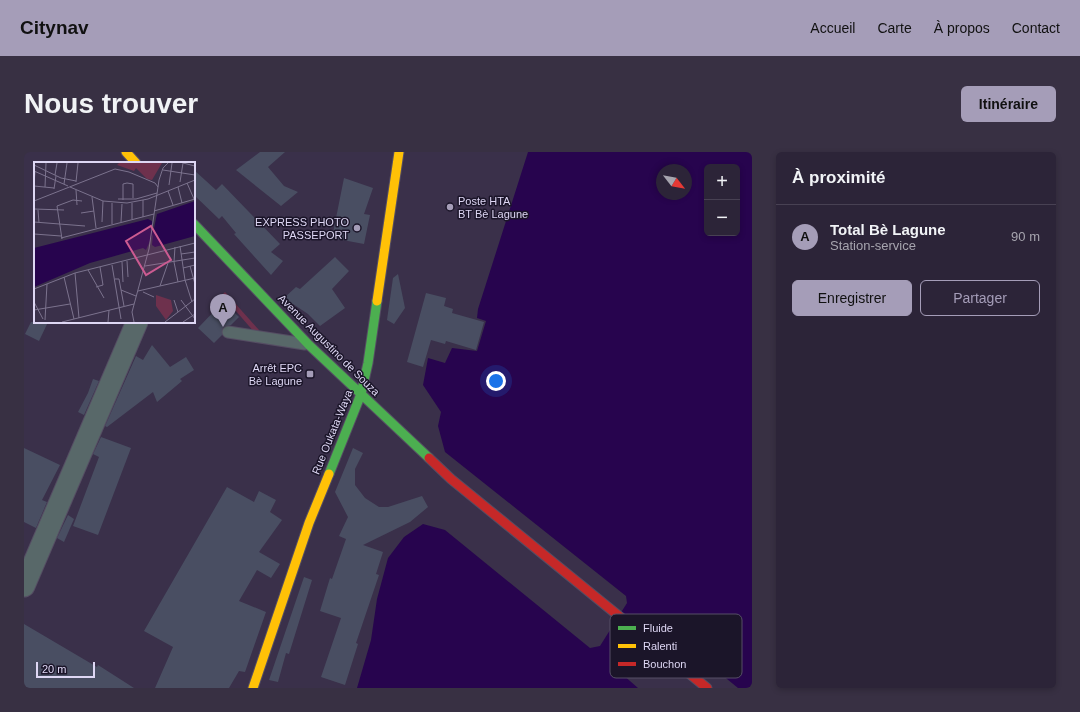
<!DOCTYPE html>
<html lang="fr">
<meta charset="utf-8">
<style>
:root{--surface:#2c2438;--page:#383043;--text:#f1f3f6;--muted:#a6a4ae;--line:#484153;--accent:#a59db8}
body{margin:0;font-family:Arial,sans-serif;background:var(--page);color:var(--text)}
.controls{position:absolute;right:12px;top:12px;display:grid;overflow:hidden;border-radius:6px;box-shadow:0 2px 6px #0003}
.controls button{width:36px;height:36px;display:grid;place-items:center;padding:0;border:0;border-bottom:1px solid var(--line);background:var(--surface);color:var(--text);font:20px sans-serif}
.compass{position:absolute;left:632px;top:12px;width:36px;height:36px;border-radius:50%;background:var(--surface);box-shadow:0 2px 6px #0003;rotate:121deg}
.scale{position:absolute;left:12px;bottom:10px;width:59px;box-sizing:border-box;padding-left:4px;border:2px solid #ded7f4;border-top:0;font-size:11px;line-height:14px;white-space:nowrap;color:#ded7f4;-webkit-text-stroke:3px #1b1529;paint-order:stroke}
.you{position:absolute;left:472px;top:229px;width:14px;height:14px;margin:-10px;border:3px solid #fff;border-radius:50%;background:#1a73e8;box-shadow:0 0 0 6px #1a73e833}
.badge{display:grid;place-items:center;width:26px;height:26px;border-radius:50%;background:var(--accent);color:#111;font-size:13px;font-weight:700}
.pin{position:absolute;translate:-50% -33px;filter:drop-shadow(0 1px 2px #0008)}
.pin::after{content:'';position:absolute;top:21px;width:14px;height:12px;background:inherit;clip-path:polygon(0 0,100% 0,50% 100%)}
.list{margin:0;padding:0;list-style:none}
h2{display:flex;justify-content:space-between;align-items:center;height:52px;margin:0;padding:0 16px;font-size:17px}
h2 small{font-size:13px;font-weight:400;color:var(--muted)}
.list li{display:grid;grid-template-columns:26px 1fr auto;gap:12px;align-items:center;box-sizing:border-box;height:64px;padding:0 16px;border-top:1px solid var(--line)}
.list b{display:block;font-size:15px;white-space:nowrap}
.list p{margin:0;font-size:13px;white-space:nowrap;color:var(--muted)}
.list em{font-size:13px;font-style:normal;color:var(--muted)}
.actions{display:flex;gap:8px;padding:12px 16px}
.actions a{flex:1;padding:9px 0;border:1px solid var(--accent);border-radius:6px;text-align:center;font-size:14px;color:var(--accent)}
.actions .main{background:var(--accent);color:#111}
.map{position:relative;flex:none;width:728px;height:536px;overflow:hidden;border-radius:6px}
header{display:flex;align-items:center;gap:24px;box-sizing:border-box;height:56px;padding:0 20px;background:var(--accent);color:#111}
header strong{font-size:19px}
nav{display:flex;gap:22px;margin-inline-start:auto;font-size:14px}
.intro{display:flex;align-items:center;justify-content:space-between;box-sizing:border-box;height:96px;padding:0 24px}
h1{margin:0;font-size:28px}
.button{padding:10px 18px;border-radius:6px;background:var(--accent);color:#111;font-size:14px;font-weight:700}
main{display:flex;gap:24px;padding:0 24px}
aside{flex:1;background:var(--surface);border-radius:6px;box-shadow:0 2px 6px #0003}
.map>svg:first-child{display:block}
.green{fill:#6e314d}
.water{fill:#27044e;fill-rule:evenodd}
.building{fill:#494e62}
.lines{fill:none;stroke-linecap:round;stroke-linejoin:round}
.lane-casing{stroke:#554d63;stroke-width:13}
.street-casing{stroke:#554d63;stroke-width:23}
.fast-casing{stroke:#554d63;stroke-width:11}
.slow-casing{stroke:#554d63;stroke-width:11}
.jam-casing{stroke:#554d63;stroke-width:11}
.lane{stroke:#586869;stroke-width:11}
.street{stroke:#586869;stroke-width:21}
.fast{stroke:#4caf50;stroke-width:9}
.slow{stroke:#ffc107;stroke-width:9}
.jam{stroke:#c62828;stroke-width:9}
.poi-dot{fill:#a59db8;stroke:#1b1529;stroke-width:1.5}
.labels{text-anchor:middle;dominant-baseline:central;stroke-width:3;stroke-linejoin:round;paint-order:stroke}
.poi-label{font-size:11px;fill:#ded7f4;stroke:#1b1529;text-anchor:end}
.street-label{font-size:11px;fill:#ded7f4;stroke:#1b1529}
.inset-road{fill:none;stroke:#7c738e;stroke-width:1}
.view{fill:#cc5b91;fill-opacity:0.15;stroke:#cc5b91;stroke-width:2}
.inset-edge{fill:none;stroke:#ded7f4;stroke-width:2}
.key{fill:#1b1529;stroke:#564f66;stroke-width:1}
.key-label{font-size:11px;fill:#ded7f4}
</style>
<header>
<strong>Citynav</strong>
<nav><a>Accueil</a><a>Carte</a><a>À propos</a><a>Contact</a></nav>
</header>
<div class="intro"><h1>Nous trouver</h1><a class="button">Itinéraire</a></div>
<main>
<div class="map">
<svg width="728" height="536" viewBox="0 0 728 536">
<rect width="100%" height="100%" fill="#3a304a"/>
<polygon class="green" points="201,140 235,178 231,181 198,143"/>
<path class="water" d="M504,0H728V536H714L631,468L624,467L597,511L598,522L614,536H333L347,488L353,447L364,406L380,385L399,372L421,378L566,496L576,494L603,451L602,444L421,300L414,274L417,260L399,233L404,206L421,211L428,196L453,199L462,169L453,166L454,157ZM683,15H713V81H683ZM638,18H662V42H638Z"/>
<g class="building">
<polygon points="236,0 261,0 244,15 260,34 274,40 257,54 212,18"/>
<polygon points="170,18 192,38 198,32 256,92 247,100 259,109 247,123 210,82 212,81 198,64 195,67 170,43"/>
<polygon points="320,26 349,36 340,62 346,63 340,92 308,86"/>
<polygon points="311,105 325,119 308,137 321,156 296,174 284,162 260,146 272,135 276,137"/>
<polygon points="374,122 381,156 370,172 363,168 369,126"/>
<polygon points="402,141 422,146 420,154 429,157 428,161 460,170 452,198 422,189 421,192 407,188 399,215 383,210"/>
<polygon points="199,150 215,165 207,173 199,175 198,183 190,191 174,176"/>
<polygon points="7,170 24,170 15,189 1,182"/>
<polygon points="128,193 146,215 162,205 170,218 156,227 158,229 133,250 129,240 83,275 81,274 112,204 119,208"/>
<polygon points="69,227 75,229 60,263 54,260 64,241"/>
<polygon points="77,285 107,296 74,383 49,374 75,305 69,302"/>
<polygon points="0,296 36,313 18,348 23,350 12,376 0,370"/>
<polygon points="329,296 339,301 331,317 331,333 341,346 355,355 364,355 398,344 404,355 386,370 339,393 359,400 352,422 355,423 332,491 334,492 321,533 297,525 317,466 296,459 306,426 308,427 322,387 315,384 324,365 311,340"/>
<polygon points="203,335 230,350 235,339 252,348 246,360 258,368 235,400 256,412 247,426 233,418 215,449 242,460 221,520 215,519 205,536 131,536 149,495 120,479"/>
<polygon points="44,363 50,367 40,390 33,386"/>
<polygon points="280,425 288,428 265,502 262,501 254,530 245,528"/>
<polygon points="0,472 73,515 74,513 110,536 0,536"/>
</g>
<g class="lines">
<defs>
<polyline id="lane" points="204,180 281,192"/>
<polyline id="street" points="0,434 113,170"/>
<g id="fast">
<polyline points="170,72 285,193 405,306"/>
<polyline points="305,322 337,242 344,211 353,149"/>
</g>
<g id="slow">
<polyline points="102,0 112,11"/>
<polyline points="353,149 375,0"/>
<polyline points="229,536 285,371 305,322"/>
</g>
<polyline id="jam" points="405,306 427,327 683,536"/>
</defs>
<use href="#lane" class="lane-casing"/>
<use href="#street" class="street-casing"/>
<use href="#fast" class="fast-casing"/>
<use href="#slow" class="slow-casing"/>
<use href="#jam" class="jam-casing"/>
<use href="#lane" class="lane"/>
<use href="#street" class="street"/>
<use href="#fast" class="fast"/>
<use href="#slow" class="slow"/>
<use href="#jam" class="jam"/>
</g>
<g class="poi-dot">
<circle cx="426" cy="55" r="4"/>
<circle cx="333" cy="76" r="4"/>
<rect x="282" y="218" width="8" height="8" rx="2"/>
</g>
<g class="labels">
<g class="poi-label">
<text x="434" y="49" text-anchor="start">Poste HTA<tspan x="434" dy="13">BT Bè Lagune</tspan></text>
<text x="325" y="70">EXPRESS PHOTO<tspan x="325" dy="13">PASSEPORT</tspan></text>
<text x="278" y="216">Arrêt EPC<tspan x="278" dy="13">Bè Lagune</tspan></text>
</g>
<g class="street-label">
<text transform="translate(305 193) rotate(45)">Avenue Augustino de Souza</text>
<text transform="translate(308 280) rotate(-68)">Rue Oukata-Waya</text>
</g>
</g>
<g transform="translate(10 10)">
<rect width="161" height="161" fill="#3a304a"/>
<path d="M85,1H128L118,18L113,17L102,6L100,9L83,3ZM122,133L137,138L139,149L132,158L122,144Z" fill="#6e314d"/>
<path d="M161,39V74L121,85L118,83L119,72L112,88L109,86L56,101L0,125V86L114,57L118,59L119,71L123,52Z" fill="#27044e"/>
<path class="inset-road" d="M149,1L161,4M0,3L27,16L42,19M129,8L161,13M0,9L34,24M21,13L23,1M42,20L44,1M146,20L149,1M153,21L160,37M30,22L33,1M0,23L1,9M135,23L138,1M0,24L20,26M11,25L12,1M36,25L69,39L93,41L114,37L161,18M144,25L148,41M20,27L22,14M42,28L43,43M134,29L139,43M58,35L62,66M84,37H102L123,31M89,38V22L93,21L99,22V36M0,39L81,7L95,10L121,21L124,25M98,41V57M0,47L30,48M4,48L5,61M120,49L161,37M47,51L60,49M109,55V38M0,60L51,64M68,60L69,39M87,60L88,42M78,62V41M0,72L27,74M27,76L120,52M28,77L23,44L39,38L48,39M146,84L151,118L158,140M141,85L140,100L144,120M147,92L161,90M93,99L94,115M88,100L89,120M78,103L87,157M111,104L161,96M156,104L161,122M149,106L161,103M54,108L70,136M41,111L45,156M30,115L40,157M81,117H85L90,144M126,124L134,101M62,125L69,123L66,105M0,127L41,111L161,81M87,128L102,134M104,129L161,116M109,130L120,135M140,138L144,150M147,138L161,157M0,140L9,157M0,148L36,142M11,158L13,122M28,160L100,142M74,160L75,148M100,160L98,150L115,87L125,18L129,6L134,1M131,160L161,137M149,160L161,152"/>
<path class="view" d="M117,64L137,98L112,113L92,79Z"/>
<rect width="161" height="161" class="inset-edge"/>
</g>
<rect x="586" y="462" width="132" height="64" rx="6" class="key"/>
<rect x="594" y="474" width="18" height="4" fill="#4caf50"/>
<rect x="594" y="492" width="18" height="4" fill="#ffc107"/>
<rect x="594" y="510" width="18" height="4" fill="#c62828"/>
<g class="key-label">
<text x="619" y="480">Fluide</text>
<text x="619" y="498">Ralenti</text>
<text x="619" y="516">Bouchon</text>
</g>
</svg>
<div class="controls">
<button>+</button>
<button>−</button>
</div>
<svg class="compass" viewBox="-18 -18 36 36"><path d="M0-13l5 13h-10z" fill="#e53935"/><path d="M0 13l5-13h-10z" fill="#a6a4ae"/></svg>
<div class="scale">20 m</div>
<div class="you"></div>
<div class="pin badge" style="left:199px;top:175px">A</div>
</div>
<aside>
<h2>À proximité<small></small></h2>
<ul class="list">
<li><span class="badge">A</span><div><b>Total Bè Lagune</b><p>Station-service</p></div><em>90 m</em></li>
</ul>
<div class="actions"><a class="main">Enregistrer</a><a>Partager</a></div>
</aside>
</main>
